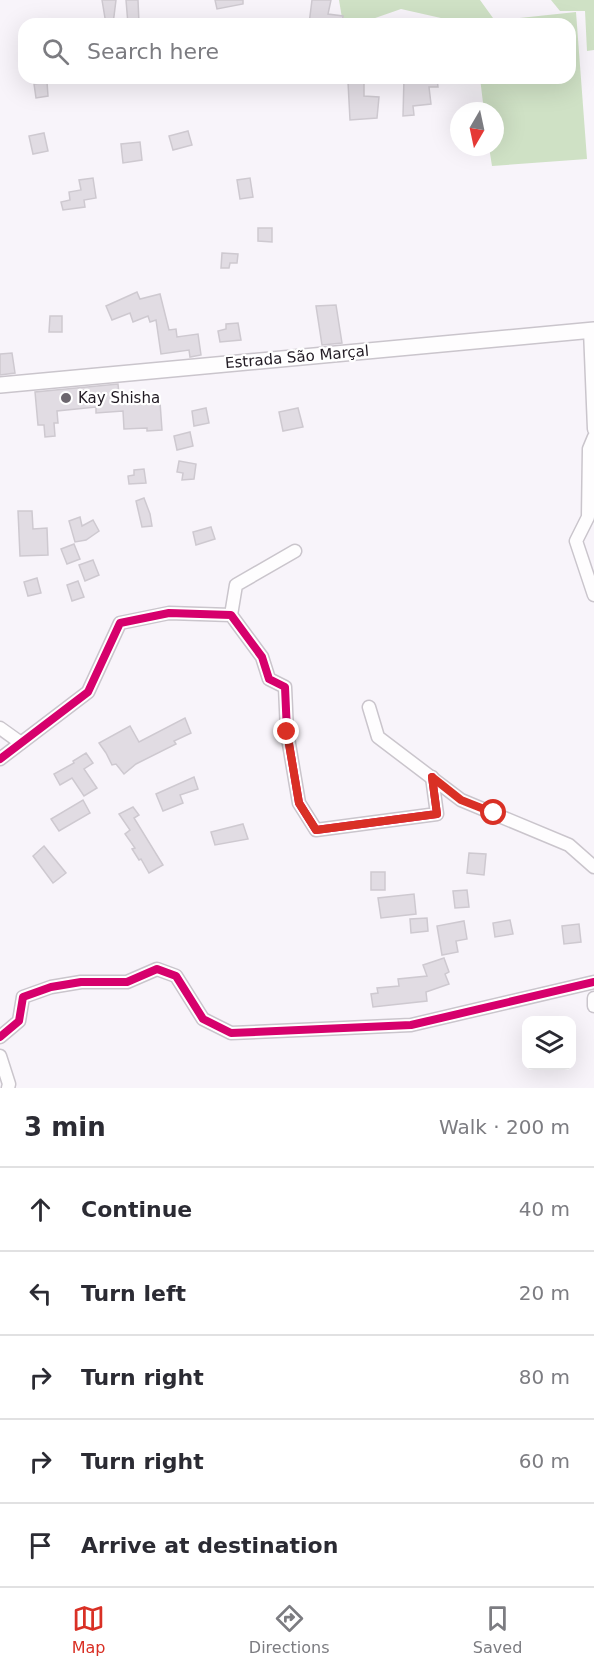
<!DOCTYPE html>
<meta charset="utf-8">
<style>
:root{--surface:#fff;--page:#f2f2f3;--text:#2b2b33;--muted:#7c7c81;--line:#e1e1e2;--accent:#d93025}
body{margin:0;font-family:"DejaVu Sans",sans-serif;background:var(--page);color:var(--text)}
.controls{position:absolute;right:18px;bottom:18px;display:grid;overflow:hidden;border-radius:12px;box-shadow:0 6px 24px #0002}
.controls button{width:54px;height:54px;display:grid;place-items:center;padding:0;border:0;border-bottom:2px solid var(--line);background:var(--surface);color:var(--text);font:30px sans-serif}
.compass{position:absolute;left:450px;top:102px;width:54px;height:54px;border-radius:50%;background:var(--surface);box-shadow:0 6px 24px #0002;rotate:189deg}
.stop{position:absolute;width:18px;height:18px;margin:-14px;border:4px solid #d93025;border-radius:50%;background:#fff}
.stop.end{background:#d93025;border-color:#fff;box-shadow:0 2px 6px #0008}
.list{margin:0;padding:0;list-style:none}
h2{display:flex;justify-content:space-between;align-items:center;height:78px;margin:0;padding:0 24px;font-size:26px}
h2 small{font-size:20px;font-weight:400;color:var(--muted)}
.list li{display:grid;grid-template-columns:39px 1fr auto;gap:18px;align-items:center;box-sizing:border-box;height:84px;padding:0 24px;border-top:2px solid var(--line)}
.list b{display:block;font-size:22px;white-space:nowrap}
.list em{font-size:20px;font-style:normal;color:var(--muted)}
.icon{flex:none;width:33px;height:33px;fill:none;stroke:currentColor;stroke-width:2;stroke-linecap:round;stroke-linejoin:round}
.map{position:relative;flex:none;width:594px;height:1088px;overflow:hidden}
.search{position:absolute;background:var(--surface);box-shadow:0 6px 24px #0002;left:18px;right:18px;top:18px;height:66px;display:flex;align-items:center;gap:15px;box-sizing:border-box;padding:0 21px;border-radius:18px;color:var(--muted);font-size:22px}
.sheet{height:498px;background:var(--surface)}
nav{display:flex;justify-content:space-around;align-items:center;box-sizing:border-box;height:84px;border-top:2px solid var(--line);background:var(--surface);font-size:16px;color:var(--muted)}
nav a{display:grid;justify-items:center;gap:3px}
nav .on{color:var(--accent)}
.map>svg:first-child{display:block}
.green{fill:#cfe1c5}
.building{fill:#e1dce3;stroke:#cec9d0;stroke-width:1.5}
.lines{fill:none;stroke-linecap:round;stroke-linejoin:round}
.minor-casing{stroke:#cac5cc;stroke-width:15}
.tertiary-casing{stroke:#cac5cc;stroke-width:18}
.minor{stroke:#fefdfe;stroke-width:12}
.tertiary{stroke:#fefdfe;stroke-width:15}
.cycleway-casing{stroke:#fff;stroke-width:11}
.cycleway{stroke:#d6006c;stroke-width:8}
.route{stroke:#d93025;stroke-width:8}
.poi-dot{fill:#6c666e;stroke:#fff;stroke-width:2}
.labels{text-anchor:middle;dominant-baseline:central;stroke-width:4.5;stroke-linejoin:round;paint-order:stroke}
.street-label{font-size:15px;fill:#211a23;stroke:#fff}
.poi-label{font-size:15px;fill:#211a23;stroke:#fff;text-anchor:start}
</style>
<div class="map">
<svg width="594" height="1088" viewBox="0 0 594 1088">
<rect width="100%" height="100%" fill="#f8f4fa"/>
<g class="green">
<polygon points="339,0 480,0 493,18 463,23 401,9 358,24 343,24"/>
<polygon points="551,0 594,0 594,50 587,51 585,11 560,11"/>
<polygon points="576,12 587,159 492,166 489,147 495,147 495,111 484,111 480,78 570,78 570,24 473,23"/>
</g>
<g class="building">
<polygon points="102,0 116,0 113,24 106,24"/>
<polygon points="126,0 138,0 139,24 128,24"/>
<polygon points="215,0 243,0 243,4 217,9"/>
<polygon points="312,0 331,0 328,14 343,16 342,24 309,24"/>
<polygon points="404,78 437,78 438,87 429,87 431,104 413,106 414,115 403,116"/>
<polygon points="47,82 48,96 36,98 34,84"/>
<polygon points="348,82 364,82 364,96 379,97 377,118 350,120"/>
<polygon points="188,131 192,145 173,150 169,136"/>
<polygon points="44,133 48,151 33,154 29,136"/>
<polygon points="140,142 142,160 123,163 121,144"/>
<polygon points="93,178 96,198 84,200 85,207 63,210 61,202 70,200 69,192 81,190 79,180"/>
<polygon points="250,178 253,197 240,199 237,180"/>
<polygon points="258,228 272,228 272,242 258,241"/>
<polygon points="222,253 238,254 237,263 230,263 229,268 221,268"/>
<polygon points="137,292 140,299 160,294 169,330 176,329 177,337 198,334 201,355 190,357 189,350 161,354 156,320 150,322 148,316 133,322 130,313 112,320 106,306"/>
<polygon points="336,305 342,343 322,345 316,306"/>
<polygon points="50,316 62,316 62,332 49,332"/>
<polygon points="238,323 241,340 220,342 218,331 226,329 226,324"/>
<polygon points="12,353 15,373 0,375 0,354"/>
<polygon points="118,384 119,394 140,393 140,403 160,402 162,430 147,431 147,428 124,429 123,411 96,413 96,407 57,411 58,423 54,423 55,436 45,437 44,425 38,425 35,392"/>
<polygon points="206,408 209,423 194,426 192,411"/>
<polygon points="298,408 303,427 283,431 279,412"/>
<polygon points="190,432 193,446 177,450 174,436"/>
<polygon points="179,461 196,464 194,479 182,480 183,473 177,472"/>
<polygon points="144,469 146,483 129,484 128,476 134,475 134,470"/>
<polygon points="144,498 150,514 152,526 142,527 136,501"/>
<polygon points="18,511 32,511 33,529 47,528 48,555 20,556"/>
<polygon points="80,517 82,526 93,520 99,531 86,540 75,542 69,521"/>
<polygon points="211,527 215,539 196,545 193,532"/>
<polygon points="74,544 80,559 67,564 61,549"/>
<polygon points="93,560 99,575 85,581 79,565"/>
<polygon points="37,578 41,593 28,596 24,582"/>
<polygon points="78,581 84,597 72,601 67,585"/>
<polygon points="185,718 191,733 174,741 176,744 136,764 124,774 116,764 112,765 106,753 99,743 130,726 139,742"/>
<polygon points="86,753 93,763 84,769 97,788 84,796 72,778 60,785 54,774 74,763 73,761"/>
<polygon points="194,777 198,789 180,795 183,803 163,811 156,794"/>
<polygon points="83,800 90,813 59,831 51,819"/>
<polygon points="133,807 139,815 134,818 163,865 149,873 141,859 139,860 132,849 135,848 125,834 130,830 119,814"/>
<polygon points="243,824 248,839 215,845 211,832"/>
<polygon points="44,846 66,873 53,883 33,856"/>
<polygon points="469,853 486,854 484,875 467,873"/>
<rect x="371" y="872" width="14" height="18"/>
<polygon points="467,890 469,907 455,908 453,891"/>
<polygon points="414,894 416,914 381,918 378,898"/>
<polygon points="427,918 428,931 411,933 410,919"/>
<polygon points="510,920 513,934 495,937 493,923"/>
<polygon points="464,921 467,939 456,941 458,952 442,955 437,926"/>
<polygon points="579,924 581,942 564,944 562,926"/>
<polygon points="444,958 449,972 445,974 449,984 426,992 427,1001 373,1007 371,994 378,993 377,988 399,986 398,979 427,976 423,965"/>
</g>
<g class="lines">
<defs>
<g id="minor">
<polyline points="590,330 594,429"/>
<polyline points="594,437 589,449 588,517 576,541 594,595"/>
<polyline points="231,615 236,585 295,551"/>
<polyline points="369,707 378,737 461,800 569,845 594,867"/>
<polyline points="0,728 21,743"/>
<polyline points="0,759 88,692 120,623 169,613 231,615 262,657 269,679 285,687 287,732 299,803 316,830 437,814 432,777"/>
<polyline points="594,998 594,1006"/>
<polyline points="0,1037 19,1021 23,997 51,987 81,982 127,982 157,969 176,976 203,1019 231,1033 411,1025 594,982"/>
<polyline points="0,1056 9,1084 8,1088"/>
</g>
<polyline id="tertiary" points="0,385 594,330"/>
</defs>
<use href="#minor" class="minor-casing"/>
<use href="#tertiary" class="tertiary-casing"/>
<use href="#minor" class="minor"/>
<use href="#tertiary" class="tertiary"/>
<defs>
<g id="cycleway">
<polyline points="0,759 88,692 120,623 169,613 231,615 262,657 269,679 285,687 287,732 299,803 316,830 437,814 432,777"/>
<polyline points="0,1037 19,1021 23,997 51,987 81,982 127,982 157,969 176,976 203,1019 231,1033 411,1025 594,982"/>
</g>
</defs>
<use href="#cycleway" class="cycleway-casing"/>
<use href="#cycleway" class="cycleway"/>
</g>
<g class="lines">
<polyline class="route" points="287,732 299,803 316,830 437,814 432,777 461,800 494,813"/>
</g>
<circle class="poi-dot" cx="66" cy="398" r="6"/>
<g class="labels">
<g class="street-label">
<text transform="translate(297 357) rotate(-5)">Estrada São Marçal</text>
</g>
<g class="poi-label">
<text x="78" y="398">Kay Shisha</text>
</g>
</g>
</svg>
<div class="controls">
<button><svg class="icon" aria-label="layers" viewBox="0 0 24 24"><path d="M12 4l9 5-9 5-9-5zM3 14l9 5 9-5"/></svg></button>
</div>
<svg class="compass" viewBox="-18 -18 36 36"><path d="M0-13l5 13h-10z" fill="#e53935"/><path d="M0 13l5-13h-10z" fill="#7c7c81"/></svg>
<div class="stop" style="left:494px;top:813px"></div>
<div class="stop end" style="left:287px;top:732px"></div>
<div class="search"><svg class="icon" aria-label="search" viewBox="0 0 24 24"><circle cx="10" cy="10" r="6"/><path d="M15 15l6 6"/></svg>Search here</div>
</div>
<section class="sheet">
<h2>3 min<small>Walk · 200 m</small></h2>
<ul class="list">
<li><svg class="icon" aria-label="ahead" viewBox="0 0 24 24"><path d="M12 20V5M6 11l6-6 6 6"/></svg><div><b>Continue</b></div><em>40 m</em></li>
<li><svg class="icon" aria-label="left" viewBox="0 0 24 24"><path d="M17 20v-9H6M10 6l-5 5 5 5"/></svg><div><b>Turn left</b></div><em>20 m</em></li>
<li><svg class="icon" aria-label="right" viewBox="0 0 24 24"><path d="M7 20v-9h11M14 6l5 5-5 5"/></svg><div><b>Turn right</b></div><em>80 m</em></li>
<li><svg class="icon" aria-label="right" viewBox="0 0 24 24"><path d="M7 20v-9h11M14 6l5 5-5 5"/></svg><div><b>Turn right</b></div><em>60 m</em></li>
<li><svg class="icon" aria-label="arrive" viewBox="0 0 24 24"><path d="M6 21V4h12l-3 4 3 4H6"/></svg><div><b>Arrive at destination</b></div></li>
</ul>
</section>
<nav>
<a class="on"><svg class="icon" aria-label="map" viewBox="0 0 24 24"><path d="M3 6l6-2 6 2 6-2v14l-6 2-6-2-6 2zM9 4v14M15 6v14"/></svg>Map</a>
<a><svg class="icon" aria-label="directions" viewBox="0 0 24 24"><path d="M12 3l9 9-9 9-9-9zM9 14v-3h6M13 9l2 2-2 2"/></svg>Directions</a>
<a><svg class="icon" aria-label="saved" viewBox="0 0 24 24"><path d="M7 4h10v16l-5-4-5 4z"/></svg>Saved</a>
</nav>
